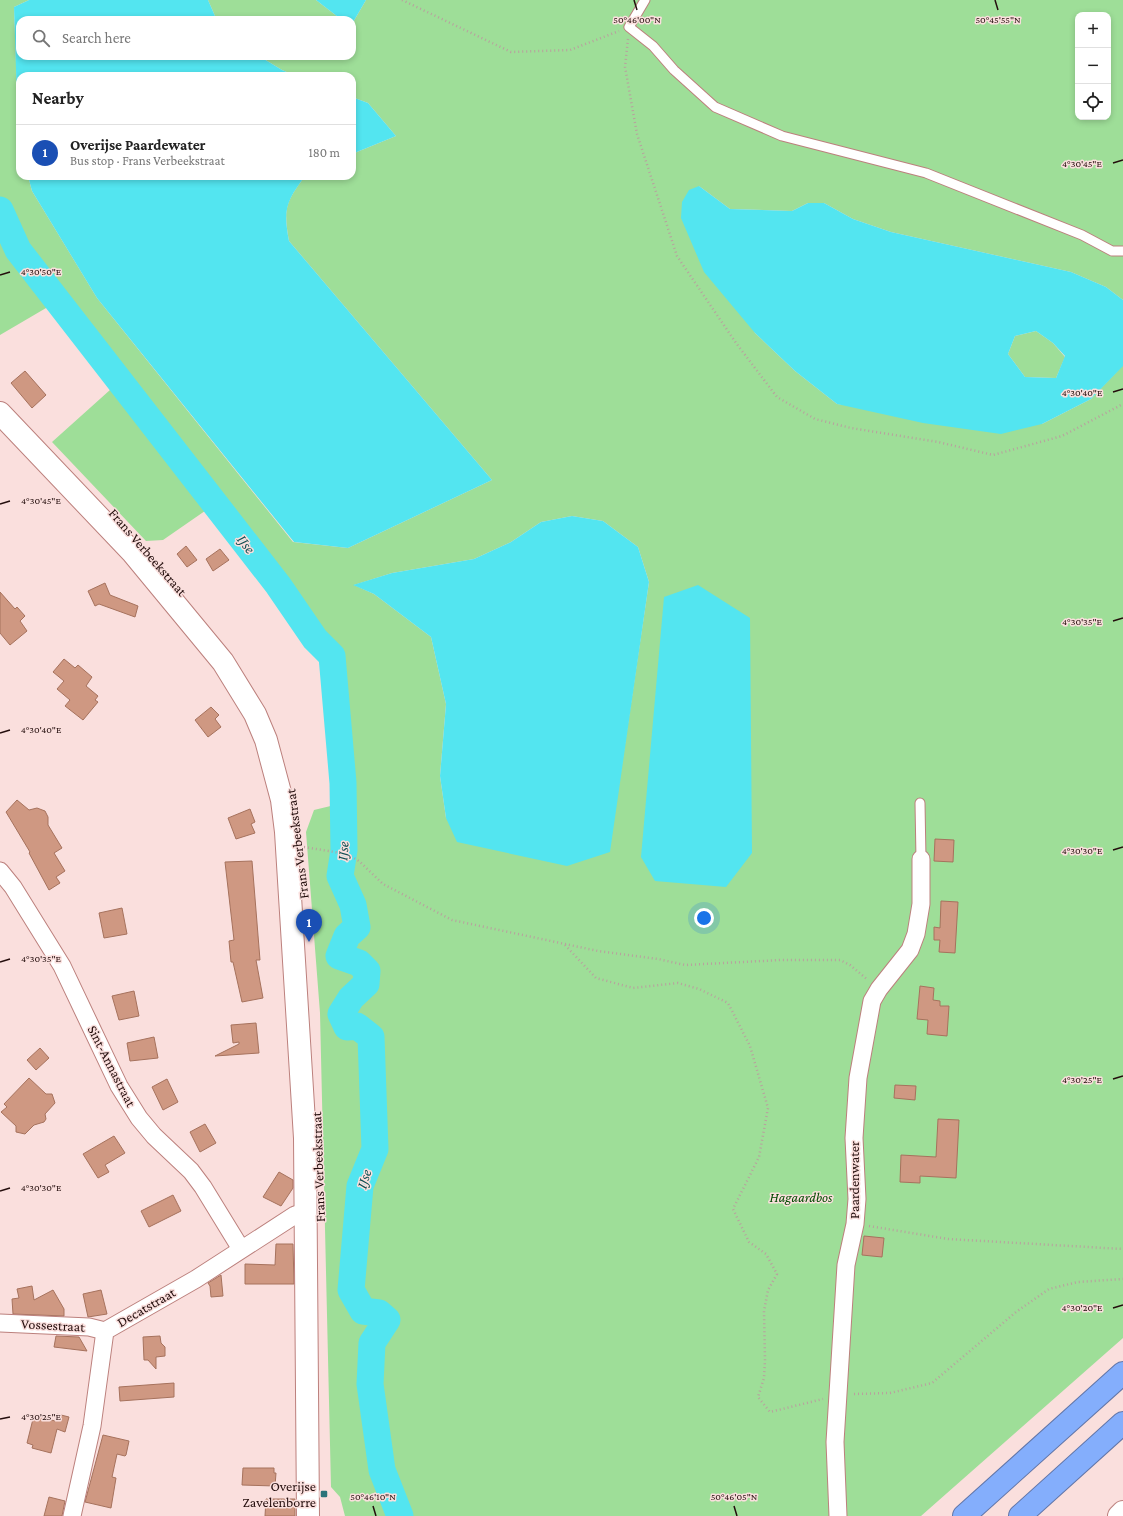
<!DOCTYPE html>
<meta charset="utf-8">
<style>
:root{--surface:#fff;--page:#f6f6f6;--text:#222;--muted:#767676;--line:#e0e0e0;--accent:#1a73e8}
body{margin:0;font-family:"Crimson Pro",serif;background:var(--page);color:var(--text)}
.controls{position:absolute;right:12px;top:12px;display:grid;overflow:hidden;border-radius:8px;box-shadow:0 2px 6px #0003}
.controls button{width:36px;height:36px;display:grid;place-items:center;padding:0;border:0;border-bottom:1px solid var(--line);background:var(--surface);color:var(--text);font:20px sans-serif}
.you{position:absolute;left:704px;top:918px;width:14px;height:14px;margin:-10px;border:3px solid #fff;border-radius:50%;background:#1a73e8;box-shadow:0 0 0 6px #1a73e833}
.badge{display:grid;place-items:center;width:26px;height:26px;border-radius:50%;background:var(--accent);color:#fff;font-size:13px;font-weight:700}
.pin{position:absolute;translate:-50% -33px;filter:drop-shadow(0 1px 2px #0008)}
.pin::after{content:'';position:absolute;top:21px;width:14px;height:12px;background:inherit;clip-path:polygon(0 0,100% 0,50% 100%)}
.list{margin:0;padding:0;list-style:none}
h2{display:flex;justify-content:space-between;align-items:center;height:52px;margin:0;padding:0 16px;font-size:17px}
h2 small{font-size:13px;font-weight:400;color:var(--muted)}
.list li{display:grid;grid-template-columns:26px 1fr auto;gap:12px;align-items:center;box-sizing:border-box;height:56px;padding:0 16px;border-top:1px solid var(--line)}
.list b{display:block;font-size:15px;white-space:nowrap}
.list p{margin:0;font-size:13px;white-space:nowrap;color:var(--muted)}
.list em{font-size:13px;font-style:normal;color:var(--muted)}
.icon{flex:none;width:22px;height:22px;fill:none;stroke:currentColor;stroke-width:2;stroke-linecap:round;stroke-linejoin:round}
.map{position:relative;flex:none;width:1123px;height:1516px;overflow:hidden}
.search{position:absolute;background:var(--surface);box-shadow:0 2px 6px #0003;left:16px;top:16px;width:340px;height:44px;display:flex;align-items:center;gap:10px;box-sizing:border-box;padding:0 14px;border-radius:12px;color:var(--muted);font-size:15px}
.panel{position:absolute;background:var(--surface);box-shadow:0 2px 6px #0003;left:16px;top:72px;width:340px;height:108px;border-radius:12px}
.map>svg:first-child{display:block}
.green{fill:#9ede98;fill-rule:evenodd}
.water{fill:#53e5f0;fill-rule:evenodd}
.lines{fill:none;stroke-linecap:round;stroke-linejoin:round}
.river{stroke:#53e5f0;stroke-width:27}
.building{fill:#cf9882;stroke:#a6725d}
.lane-casing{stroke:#bc807d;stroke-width:11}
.street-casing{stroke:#bc807d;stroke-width:19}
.secondary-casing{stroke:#bc807d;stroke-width:24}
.highway-casing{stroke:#6276a8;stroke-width:24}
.path{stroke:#b9a09e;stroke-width:2.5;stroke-dasharray:1 3;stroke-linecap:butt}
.lane{stroke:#fff;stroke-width:9}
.street{stroke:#fff;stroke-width:17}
.secondary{stroke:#fff;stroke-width:22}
.highway{stroke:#84aefc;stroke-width:22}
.ticks{fill:none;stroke:#240e0d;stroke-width:1.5}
.poi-dot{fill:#2b747a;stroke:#fadfdd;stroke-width:1.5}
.labels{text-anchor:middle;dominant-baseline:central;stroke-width:3;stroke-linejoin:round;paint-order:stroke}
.street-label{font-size:14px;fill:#240e0d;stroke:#fadfdd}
.park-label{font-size:14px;font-style:italic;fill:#004a00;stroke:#fadfdd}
.poi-label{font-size:14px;fill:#240e0d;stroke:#fadfdd;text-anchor:end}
.water-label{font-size:15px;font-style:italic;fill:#105054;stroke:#fadfdd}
.ticks-label{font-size:10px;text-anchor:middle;fill:#240e0d;stroke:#fadfdd;stroke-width:3;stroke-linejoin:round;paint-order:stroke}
</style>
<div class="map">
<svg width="1123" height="1516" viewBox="0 0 1123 1516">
<rect width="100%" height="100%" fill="#fadfdd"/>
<g class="green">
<path d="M0,0H29L14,7L20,176H28L32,191L97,298L293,542L348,548L492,480L289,241C283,208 286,202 305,176H352V154L396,136L368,103L352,97V76H296L282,70L259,56H352V24L366,0H1123V300L1106,287L1071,272L891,232L853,219L824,203H808L792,211L730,209L699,186L755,333L795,371L837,404L1042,424L1091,399L1123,365V1338L921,1516H345L340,1497L331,1487L320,1013L306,832L314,810L343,803L332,656L315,639L278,585L215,504L163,540L146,541L52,442L120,381L58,301L0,335ZM1078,15H1108V117H1078ZM572,516L603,521L638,547L649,582L609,852L446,818L440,776L446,704L431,637L374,594L354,585L392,573L474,559L511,542L541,522Z"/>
<polygon points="208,0 316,0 342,20 218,20 215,16"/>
<polygon points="1036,331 1053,343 1065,357 1056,378 1025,377 1008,354 1015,336"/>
</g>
<g class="water">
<polygon points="29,0 208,0 215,16 218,20 20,20 20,56 259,56 282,70 296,76 20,76 20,143 18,134 14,7"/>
<polygon points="316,0 366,0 352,24 352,20 342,20"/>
<polygon points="352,97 368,103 396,136 352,154"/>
<path d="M28,176H305C286,202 283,209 289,241L492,480L348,548L294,542L97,298L32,191Z"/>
<path d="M699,186L730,209L792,211L808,203H824L853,219L891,232L1071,272L1106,287L1123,300V366L1091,399L1042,424L1001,434L923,423L837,404L795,371L755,333L704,272L681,218L682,202L689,190ZM1036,331L1053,343L1065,356L1056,378L1025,377L1008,354L1015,336Z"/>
<polygon points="572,516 603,521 638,547 649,582 610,852 567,866 457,842 446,818 440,776 446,704 431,637 374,594 353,585 392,573 474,559 511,542 541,522"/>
<polygon points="698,585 750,618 752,853 726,887 655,881 641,857 664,597"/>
</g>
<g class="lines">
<polyline class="river" points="0,210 18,250 278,585 315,639 332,656 343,783 344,850 340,876 353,905 357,927 347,936 339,956 359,963 367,971 366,984 351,998 341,1014 347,1027 357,1026 371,1037 375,1149 360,1186 351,1290 363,1311 379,1313 387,1320 372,1343 370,1384 382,1470 400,1516"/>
</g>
<g class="building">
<polygon points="25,371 46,395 32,408 11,383"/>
<polygon points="186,546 197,560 187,567 177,554"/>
<polygon points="220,549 229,560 213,571 206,559"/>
<polygon points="105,583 110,595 138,606 135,617 99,604 95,606 88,591"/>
<polygon points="0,592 15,609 17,607 25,616 20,621 27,631 10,645 0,633"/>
<polygon points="64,659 75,668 78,665 92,677 86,686 98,696 95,700 98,702 83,720 65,706 70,700 57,689 64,681 53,672"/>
<polygon points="211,707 219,715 215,719 221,727 208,737 195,720"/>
<polygon points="17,800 29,810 37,808 45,811 48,817 48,825 62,848 54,853 65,871 56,877 60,883 49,890 29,853 30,852 6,812"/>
<polygon points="250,809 255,822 251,824 255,833 236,839 228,818"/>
<polygon points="935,839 954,840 953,862 934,861"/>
<polygon points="252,861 260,960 256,960 263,998 242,1002 233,962 231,962 229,941 234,940 225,862"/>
<polygon points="941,901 958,902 955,953 939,952 940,940 934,940 934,927 940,928"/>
<polygon points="122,908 127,934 104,938 99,913"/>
<polygon points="920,986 934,988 933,1000 940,1001 940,1006 949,1006 947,1036 927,1034 928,1020 917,1019"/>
<polygon points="134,991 139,1016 119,1020 112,996"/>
<polygon points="256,1023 259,1053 215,1056 239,1044 239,1042 233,1043 231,1025"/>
<polygon points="154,1037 158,1058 130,1061 127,1043"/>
<polygon points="40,1048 49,1058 36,1070 27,1060"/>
<polygon points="29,1078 46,1094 52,1094 55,1103 45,1114 46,1119 44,1122 34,1125 25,1134 16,1132 16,1126 1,1112 7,1107 4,1104"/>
<polygon points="167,1079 178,1102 163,1110 152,1087"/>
<polygon points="895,1085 916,1086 915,1100 894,1098"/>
<polygon points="938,1119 959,1120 956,1178 920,1176 920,1183 900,1182 901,1155 936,1157"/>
<polygon points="205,1124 216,1143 200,1152 190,1132"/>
<polygon points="114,1136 125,1153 105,1165 109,1172 98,1178 83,1154"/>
<polygon points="279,1172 293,1180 293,1188 281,1206 263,1197"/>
<polygon points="173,1195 181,1211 149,1227 141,1211"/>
<polygon points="864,1236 884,1238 882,1257 862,1255"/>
<polygon points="276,1244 293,1244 294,1284 245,1284 245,1264 275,1265"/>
<polygon points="221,1275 223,1296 211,1297 210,1286 208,1283"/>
<polygon points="32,1286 34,1300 53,1290 64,1309 64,1316 13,1314 12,1299 19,1298 17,1289"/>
<polygon points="101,1290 107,1314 88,1317 83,1294"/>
<polygon points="56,1336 79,1337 87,1351 54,1347"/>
<polygon points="160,1336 161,1343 165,1347 165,1356 156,1357 156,1369 148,1360 144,1360 143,1337"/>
<polygon points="174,1383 174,1397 120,1401 119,1387"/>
<polygon points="57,1414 69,1417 65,1432 57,1429 51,1453 32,1448 33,1445 27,1443 34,1415 55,1421"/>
<polygon points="103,1435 129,1441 126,1455 125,1456 117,1454 112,1477 116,1478 111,1508 85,1502"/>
<polygon points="243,1468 274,1468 274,1473 276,1473 275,1486 242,1485"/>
<polygon points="49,1497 65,1501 62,1516 44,1516"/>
<polygon points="266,1499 295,1499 295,1516 265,1516"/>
</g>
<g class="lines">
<defs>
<g id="lane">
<polyline points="645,0 629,27 653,46 674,70 715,107 782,136 926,173 1082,235 1112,251 1123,251"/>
<polyline points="920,803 921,859"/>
</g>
<g id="street">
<polyline points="0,871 13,887 62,966 119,1086 139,1118 154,1136 191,1171 203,1187 241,1249"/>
<polyline points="0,1323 89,1327 105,1331"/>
<polyline points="72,1516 92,1426 105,1331 196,1279 295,1215 307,1211"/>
<polyline points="838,1516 835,1442 846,1265 855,1224 857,1199 854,1138 858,1078 872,1001 879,989 910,950 916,934 921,904 921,859"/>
</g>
<g id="secondary">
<polyline points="0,413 133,553 223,662 255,714 266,740 282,800 286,832 305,1138 308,1516"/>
<polyline points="1119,1516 1123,1512"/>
</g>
<g id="highway">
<polyline points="964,1516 1123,1373"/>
<polyline points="1020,1516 1123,1423"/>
</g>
</defs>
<use href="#lane" class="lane-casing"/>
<use href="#street" class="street-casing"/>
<use href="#secondary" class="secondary-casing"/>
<use href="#highway" class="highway-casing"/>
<g class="path">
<polyline points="402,0 511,52 570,50 619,31"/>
<polyline points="628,39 625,67 637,134 677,256 736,343 777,397 815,419 851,428 938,442 993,455 1062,436 1123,404"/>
<polyline points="304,847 347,854 359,861 383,884 452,920 598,951 658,959 685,965 781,960 840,960 850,965 868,980"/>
<polyline points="565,945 596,978 633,988 678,983 699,989 728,1003 750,1046 768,1108 759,1157 733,1209 749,1242 766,1254 777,1274 768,1290 764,1311 765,1360 764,1378 758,1397 770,1412 823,1399"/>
<polyline points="869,1226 948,1239 1123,1249"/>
<polyline points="854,1394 890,1393 932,1383 1016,1312 1049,1289 1078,1282 1123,1279"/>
</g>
<use href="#lane" class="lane"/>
<use href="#street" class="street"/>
<use href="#secondary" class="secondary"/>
<use href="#highway" class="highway"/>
</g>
<path class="ticks" d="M634,0L637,10M995,0L998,10M1113,163L1123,160M0,275L10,272M1113,392L1123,389M0,504L10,501M1113,621L1123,618M0,733L10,730M1113,850L1123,847M0,962L10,959M1113,1079L1123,1076M0,1191L10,1188M1113,1308L1123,1305M0,1419L10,1417M373,1506L376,1516M734,1506L737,1516"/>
<rect class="poi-dot" x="320" y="1490" width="8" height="8" rx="2"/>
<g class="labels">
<g class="street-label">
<text transform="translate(148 552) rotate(49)">Frans Verbeekstraat</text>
<text transform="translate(297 844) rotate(-97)">Frans Verbeekstraat</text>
<text transform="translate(112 1066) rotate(63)">Sint-Annastraat</text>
<text transform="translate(318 1167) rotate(-92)">Frans Verbeekstraat</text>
<text transform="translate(854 1180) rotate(-90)">Paardenwater</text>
<text transform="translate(146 1307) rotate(-30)">Decatstraat</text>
<text transform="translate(53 1325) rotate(3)">Vossestraat</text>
</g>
<g class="park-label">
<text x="801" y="1197">Hagaardbos</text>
</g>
<g class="poi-label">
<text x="316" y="1486">Overijse<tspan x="316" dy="16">Zavelenborre</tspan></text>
</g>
<g class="water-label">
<text transform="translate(246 544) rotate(52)">IJse</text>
<text transform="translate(343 851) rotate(-86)">IJse</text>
<text transform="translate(364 1179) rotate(-73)">IJse</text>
</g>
</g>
<g class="ticks-label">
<text x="637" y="23">50°46'00"N</text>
<text x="998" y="23">50°45'55"N</text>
<text x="1082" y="167">4°30'45"E</text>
<text x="41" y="275">4°30'50"E</text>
<text x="1082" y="396">4°30'40"E</text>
<text x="41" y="504">4°30'45"E</text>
<text x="1082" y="625">4°30'35"E</text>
<text x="41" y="733">4°30'40"E</text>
<text x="1082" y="854">4°30'30"E</text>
<text x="41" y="962">4°30'35"E</text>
<text x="1082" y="1083">4°30'25"E</text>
<text x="41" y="1191">4°30'30"E</text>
<text x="1082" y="1311">4°30'20"E</text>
<text x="41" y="1420">4°30'25"E</text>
<text x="373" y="1500">50°46'10"N</text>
<text x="734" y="1500">50°46'05"N</text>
</g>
</svg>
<div class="controls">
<button>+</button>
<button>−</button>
<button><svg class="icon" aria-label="locate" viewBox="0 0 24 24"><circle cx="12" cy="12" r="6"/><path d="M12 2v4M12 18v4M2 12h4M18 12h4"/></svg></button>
</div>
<div class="you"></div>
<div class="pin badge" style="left:309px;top:942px;background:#1a4fb4">1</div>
<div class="search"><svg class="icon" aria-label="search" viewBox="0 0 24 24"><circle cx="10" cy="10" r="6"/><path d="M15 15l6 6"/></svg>Search here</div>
<section class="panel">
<h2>Nearby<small></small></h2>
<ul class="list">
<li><span class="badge" style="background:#1a4fb4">1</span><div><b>Overijse Paardewater</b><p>Bus stop · Frans Verbeekstraat</p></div><em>180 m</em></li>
</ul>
</section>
</div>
